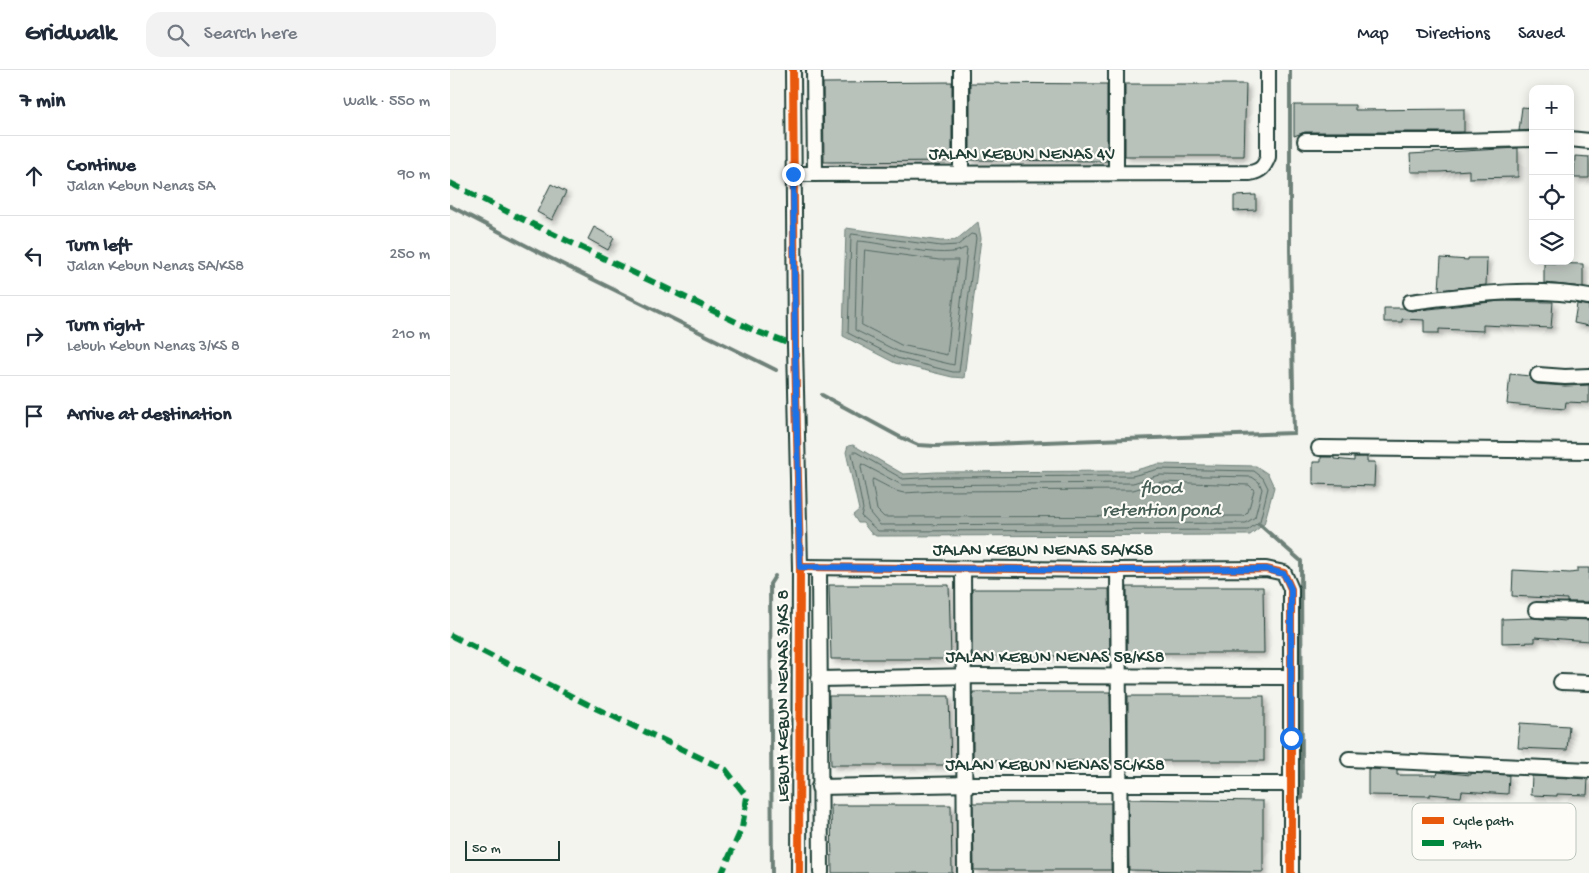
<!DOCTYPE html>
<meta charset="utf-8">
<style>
:root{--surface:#fff;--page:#f2f2f3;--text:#1f2937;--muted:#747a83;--line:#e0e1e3}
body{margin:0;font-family:"Gochi Hand",sans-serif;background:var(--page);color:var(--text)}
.controls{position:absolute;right:15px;top:15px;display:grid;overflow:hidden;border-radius:10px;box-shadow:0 2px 12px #0003}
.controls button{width:45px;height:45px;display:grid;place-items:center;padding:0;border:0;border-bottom:1px solid var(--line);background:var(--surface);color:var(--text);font:25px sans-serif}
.scale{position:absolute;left:15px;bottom:12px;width:95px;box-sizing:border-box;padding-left:5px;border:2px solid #1f3d34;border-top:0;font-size:14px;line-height:18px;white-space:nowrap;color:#1f3d34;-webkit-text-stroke:4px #fdfcf7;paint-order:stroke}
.stop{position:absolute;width:15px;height:15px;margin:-11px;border:4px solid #1a73e8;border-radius:50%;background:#fff}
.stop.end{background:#1a73e8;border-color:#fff;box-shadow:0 1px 5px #0008}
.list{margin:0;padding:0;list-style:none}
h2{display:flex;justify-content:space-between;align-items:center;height:65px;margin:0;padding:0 20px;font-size:21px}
h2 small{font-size:16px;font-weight:400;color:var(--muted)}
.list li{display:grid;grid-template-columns:32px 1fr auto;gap:15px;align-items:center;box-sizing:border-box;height:80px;padding:0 20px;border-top:1px solid var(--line)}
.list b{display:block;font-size:19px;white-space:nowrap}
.list p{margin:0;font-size:16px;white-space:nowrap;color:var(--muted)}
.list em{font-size:16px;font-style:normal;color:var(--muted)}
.icon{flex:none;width:28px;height:28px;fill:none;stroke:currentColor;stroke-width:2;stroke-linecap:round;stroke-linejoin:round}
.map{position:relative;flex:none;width:1139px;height:803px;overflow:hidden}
header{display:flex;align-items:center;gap:30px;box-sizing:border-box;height:70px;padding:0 25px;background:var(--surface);border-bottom:1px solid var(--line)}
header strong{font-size:24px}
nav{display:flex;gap:28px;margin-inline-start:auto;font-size:18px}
.search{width:350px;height:45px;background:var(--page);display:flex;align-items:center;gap:12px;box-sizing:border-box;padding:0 18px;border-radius:15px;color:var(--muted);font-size:19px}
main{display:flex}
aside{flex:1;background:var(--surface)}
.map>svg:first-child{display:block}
.water{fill:#a3aea7;stroke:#6e8179}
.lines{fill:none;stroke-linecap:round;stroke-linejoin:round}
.shore{stroke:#546a62;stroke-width:1}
.stream{stroke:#6e8179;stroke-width:4}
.building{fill:#b9c1bb;stroke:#1f3d34;filter:url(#shadow)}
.minor-casing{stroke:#1f3d34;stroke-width:18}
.minor{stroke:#fdfcf7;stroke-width:14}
.quiet{stroke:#00873e;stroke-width:6;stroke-dasharray:12 6;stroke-linecap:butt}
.cycleway-casing{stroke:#fdfcf7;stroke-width:11}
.cycleway{stroke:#e8590c;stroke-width:8}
.route{stroke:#1a73e8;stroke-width:6}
.labels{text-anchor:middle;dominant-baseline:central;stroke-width:4.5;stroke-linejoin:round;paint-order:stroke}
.street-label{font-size:18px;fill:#1f3d34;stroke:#fdfcf7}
.water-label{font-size:19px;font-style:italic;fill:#475f56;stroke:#fdfcf7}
.key{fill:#fdfcf7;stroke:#bac3bc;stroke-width:1}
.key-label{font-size:14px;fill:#1f3d34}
</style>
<header>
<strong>Gridwalk</strong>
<div class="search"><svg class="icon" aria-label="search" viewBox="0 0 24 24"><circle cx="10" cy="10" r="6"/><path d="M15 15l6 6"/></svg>Search here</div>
<nav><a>Map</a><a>Directions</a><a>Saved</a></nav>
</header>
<main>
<aside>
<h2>7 min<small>Walk · 550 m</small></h2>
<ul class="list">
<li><svg class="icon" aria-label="ahead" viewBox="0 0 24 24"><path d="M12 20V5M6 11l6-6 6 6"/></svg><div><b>Continue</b><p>Jalan Kebun Nenas 5A</p></div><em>90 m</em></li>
<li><svg class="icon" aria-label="left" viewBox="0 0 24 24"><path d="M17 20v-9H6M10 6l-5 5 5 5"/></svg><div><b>Turn left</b><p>Jalan Kebun Nenas 5A/KS8</p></div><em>250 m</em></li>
<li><svg class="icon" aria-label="right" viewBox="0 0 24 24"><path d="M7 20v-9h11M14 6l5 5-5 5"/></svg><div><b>Turn right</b><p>Lebuh Kebun Nenas 3/KS 8</p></div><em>210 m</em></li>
<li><svg class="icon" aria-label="arrive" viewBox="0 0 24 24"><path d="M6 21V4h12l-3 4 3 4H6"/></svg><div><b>Arrive at destination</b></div></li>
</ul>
</aside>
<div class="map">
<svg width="1139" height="803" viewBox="0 0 1139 803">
<defs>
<filter id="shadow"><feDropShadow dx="3.5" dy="3.5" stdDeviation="2.5" flood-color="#0004"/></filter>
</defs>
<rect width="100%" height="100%" fill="#f4f4ef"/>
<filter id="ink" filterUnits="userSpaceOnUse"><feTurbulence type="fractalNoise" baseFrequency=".02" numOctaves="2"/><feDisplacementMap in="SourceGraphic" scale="10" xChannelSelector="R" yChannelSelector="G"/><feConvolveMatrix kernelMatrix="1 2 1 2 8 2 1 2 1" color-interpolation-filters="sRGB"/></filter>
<g filter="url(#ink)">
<g class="water">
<polygon points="528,152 531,168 514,308 502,307 445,293 393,266 396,158 491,171 506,170"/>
<polygon points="403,375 453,404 486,402 682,401 708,394 806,396 818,404 824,417 814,454 800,465 426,466 420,462 413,453 408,453 403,445 409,440 396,382 398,376"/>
</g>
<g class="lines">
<g class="shore">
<polygon points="402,164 491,176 508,175 521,164 525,165 526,168 509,302 503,302 447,288 398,263 401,166"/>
<path d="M408,171C433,172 495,191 515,178L517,179L504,295L449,282L405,260L407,173Z"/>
<polygon points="415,180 489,190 508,190 497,285 451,275 412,255"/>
<polygon points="403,382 406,382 453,409 486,407 682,406 709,399 804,401 813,408 818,418 810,451 798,460 428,461 411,446 413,439 402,384"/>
<polygon points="412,394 452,415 683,413 709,405 802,407 809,412 812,419 805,447 796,453 430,455 420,443 411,397"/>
<polygon points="423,409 446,421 454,423 486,421 683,420 711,412 799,415 804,420 798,442 794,446 434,447 427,440 422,412"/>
</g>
<g class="stream">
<polyline points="0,136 100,188 326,300"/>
<polyline points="372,325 448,366 468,375 485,376 844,363 840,180 840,0"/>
<polyline points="809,454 851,491 852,728"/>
<polyline points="322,803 320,514 325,506"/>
</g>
</g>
<g class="building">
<polygon points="502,12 502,91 374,92 373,13"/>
<polygon points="520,13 657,14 657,91 520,90"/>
<polygon points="675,14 796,14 794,86 675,86"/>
<polygon points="844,35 905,35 905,40 1014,39 1014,62 855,62 844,66"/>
<polygon points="1072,37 1083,38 1083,60 1069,61"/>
<polygon points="1068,78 1068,107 1019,108 1019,100 990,102 961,102 960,84"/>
<polygon points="1125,86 1139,87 1139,108 1124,108"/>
<polygon points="101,114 116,122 102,150 87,142"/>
<polygon points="806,125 806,140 784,141 784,126"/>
<polygon points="144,157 164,168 158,180 138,169"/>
<polygon points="991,188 1018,190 1018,188 1037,188 1036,215 989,220"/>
<polygon points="1094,193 1133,194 1133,217 1094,213"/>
<polygon points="1050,231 1103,232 1101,258 1033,255 1033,261 989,259 989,263 974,263 974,250 952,249 952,252 934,252 934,238 954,238 961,241"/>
<polygon points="1127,234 1139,236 1139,256 1124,253"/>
<polygon points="1060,304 1080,306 1083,312 1087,314 1115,316 1139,315 1139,333 1116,332 1115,339 1057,334"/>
<polygon points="871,387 884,387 884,389 904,391 904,387 917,387 917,392 925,392 924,416 863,414 863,392 871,392"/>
<polygon points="1127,498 1139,498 1139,532 1117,532 1117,529 1062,526 1063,500 1120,503 1127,502"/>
<polygon points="379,515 499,515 501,589 381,589"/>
<polygon points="677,517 813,517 814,583 677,583"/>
<polygon points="522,519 659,519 660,586 522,586"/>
<polygon points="1083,548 1115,551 1115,549 1139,550 1139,571 1085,567 1085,572 1052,573 1052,549"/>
<polygon points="523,622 660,622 661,691 523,691"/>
<polygon points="379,626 499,626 501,695 381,695"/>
<rect x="678" y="626" width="136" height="65"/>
<polygon points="1070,653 1119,656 1117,680 1068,678"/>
<polygon points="918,699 947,700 947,705 987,705 988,702 1021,705 1021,703 1059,705 1058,724 1012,721 1011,727 980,724 980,726 918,725"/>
<polygon points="1082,706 1138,709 1137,725 1107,724 1107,726 1081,725"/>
<polygon points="678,729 813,731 813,802 679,800"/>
<polygon points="523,733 661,733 661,800 524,800"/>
<polygon points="381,735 501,735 502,803 382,803"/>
</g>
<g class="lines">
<defs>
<g id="minor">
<polyline points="343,0 345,276 350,497 349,803"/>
<polyline points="364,0 365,104"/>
<polyline points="511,0 511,103"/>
<polyline points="666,0 666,103"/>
<polyline points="1120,69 1139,71"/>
<polyline points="855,71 1008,71 1083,69"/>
<path d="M343,104L800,103C811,101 814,97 818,87V0"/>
<path d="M960,232C1019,225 1080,216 1139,227"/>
<polyline points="1088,305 1115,307 1139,306"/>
<polyline points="869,378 1139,381"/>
<polyline points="350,497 668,500 816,499 834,503 841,519 841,803"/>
<polyline points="369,498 371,803"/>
<polyline points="513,499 515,803"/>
<polyline points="668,500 670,803"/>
<polyline points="1086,540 1139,541"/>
<polyline points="369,609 525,606 840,607"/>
<polyline points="1111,612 1139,613"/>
<polyline points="899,689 1139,700"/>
<polyline points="369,717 524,714 840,714"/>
</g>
</defs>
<use href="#minor" class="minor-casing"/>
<use href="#minor" class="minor"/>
<g class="quiet">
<polyline points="0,113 72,149 303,260 345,276"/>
<polyline points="0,565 137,634 276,700 297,727 292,758 272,803"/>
</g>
<defs>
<g id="cycleway">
<polyline points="343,0 345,276 350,497 349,803"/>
<polyline points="350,497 668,500 816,499 834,503 841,519 841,803"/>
</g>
</defs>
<use href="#cycleway" class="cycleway-casing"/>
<use href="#cycleway" class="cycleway"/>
</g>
</g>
<g class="lines" filter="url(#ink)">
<polyline class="route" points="343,104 345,276 350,497 668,500 816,499 834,504 841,519 841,668"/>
</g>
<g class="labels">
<g class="street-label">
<text x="572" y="85">JALAN KEBUN NENAS 4V</text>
<text x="593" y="481">JALAN KEBUN NENAS 5A/KS8</text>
<text x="605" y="588">JALAN KEBUN NENAS 5B/KS8</text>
<text transform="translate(334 626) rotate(-90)">LEBUH KEBUN NENAS 3/KS 8</text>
<text x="605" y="696">JALAN KEBUN NENAS 5C/KS8</text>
</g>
<g class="water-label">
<text x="711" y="419">flood<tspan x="711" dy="22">retention pond</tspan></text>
</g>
</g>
<rect x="962" y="733" width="164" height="57" rx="8" class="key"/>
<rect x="972" y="747" width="22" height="7" fill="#e8590c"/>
<rect x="972" y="770" width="22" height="6" fill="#00873e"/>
<g class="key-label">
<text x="1003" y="755">Cycle path</text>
<text x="1003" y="778">Path</text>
</g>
</svg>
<div class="controls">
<button>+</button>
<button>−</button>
<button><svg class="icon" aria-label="locate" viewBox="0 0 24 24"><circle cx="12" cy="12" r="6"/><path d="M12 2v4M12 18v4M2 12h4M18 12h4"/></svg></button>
<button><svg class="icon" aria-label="layers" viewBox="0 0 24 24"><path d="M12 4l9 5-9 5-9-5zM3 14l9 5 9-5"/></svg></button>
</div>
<div class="scale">50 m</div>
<div class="stop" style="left:841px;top:668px"></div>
<div class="stop end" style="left:343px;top:104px"></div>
</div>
</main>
